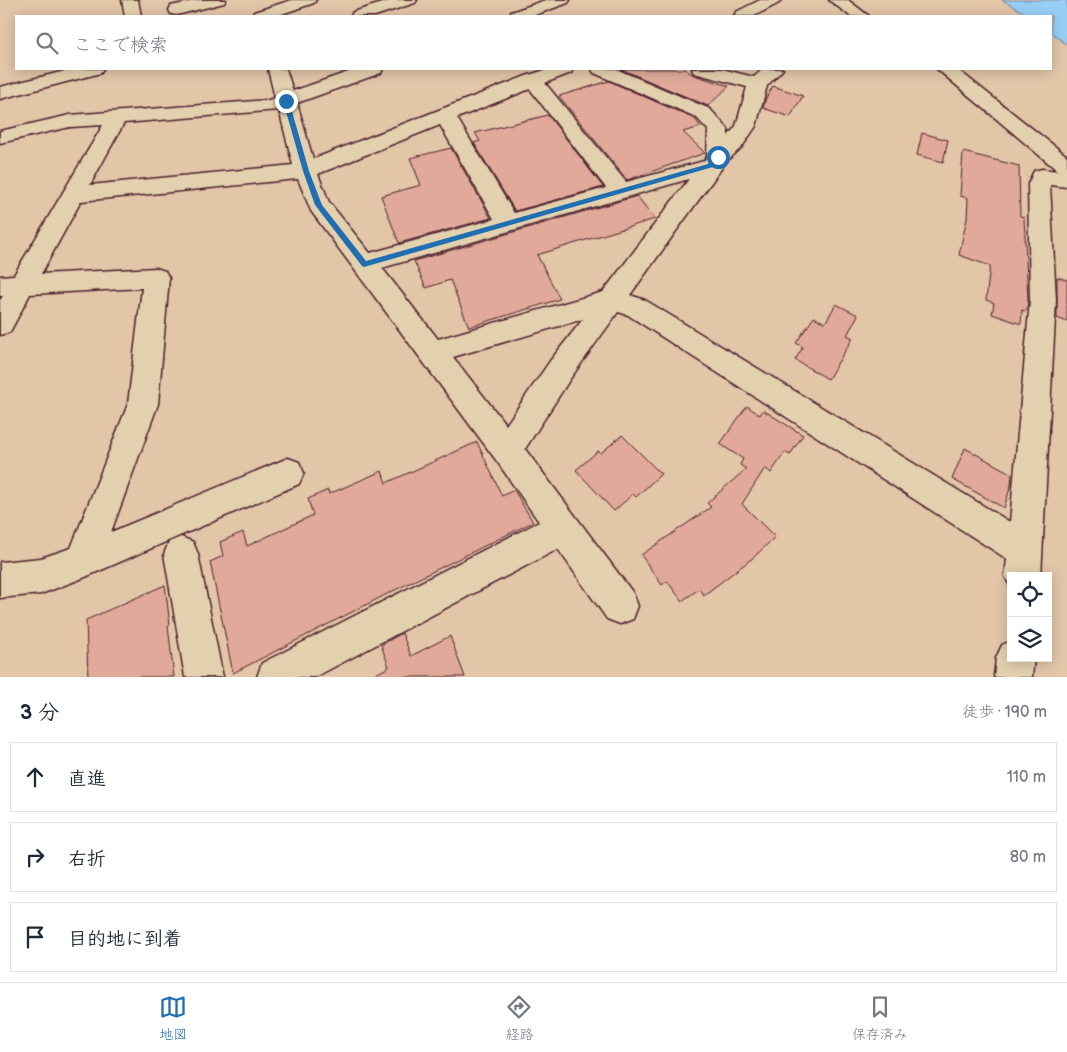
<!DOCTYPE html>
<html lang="ja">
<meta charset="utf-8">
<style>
:root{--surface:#fff;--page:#f2f2f3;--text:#1f2937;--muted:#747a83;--line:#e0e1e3;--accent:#1f6fb2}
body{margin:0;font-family:"Balsamiq Sans","Klee One",sans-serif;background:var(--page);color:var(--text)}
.controls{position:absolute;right:15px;bottom:15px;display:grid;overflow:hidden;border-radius:0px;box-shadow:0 2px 12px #0003}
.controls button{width:45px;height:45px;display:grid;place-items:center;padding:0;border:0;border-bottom:1px solid var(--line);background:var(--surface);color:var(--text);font:25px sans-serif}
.stop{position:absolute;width:15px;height:15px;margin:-11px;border:4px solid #1f6fb2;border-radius:50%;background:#fff}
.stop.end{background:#1f6fb2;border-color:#fff;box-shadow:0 1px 5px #0008}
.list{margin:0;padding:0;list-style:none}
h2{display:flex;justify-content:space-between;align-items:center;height:65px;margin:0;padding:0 20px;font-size:21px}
h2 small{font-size:16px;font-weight:400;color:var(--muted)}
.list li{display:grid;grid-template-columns:32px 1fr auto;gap:15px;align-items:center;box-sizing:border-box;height:70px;margin:0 10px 10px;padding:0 10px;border:1px solid var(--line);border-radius:0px}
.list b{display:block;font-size:19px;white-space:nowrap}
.list em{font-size:16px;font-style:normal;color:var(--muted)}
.icon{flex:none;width:28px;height:28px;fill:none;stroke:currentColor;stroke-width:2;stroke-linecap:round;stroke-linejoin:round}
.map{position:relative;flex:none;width:1067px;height:677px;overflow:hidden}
.search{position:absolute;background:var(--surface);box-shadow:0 2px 12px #0003;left:15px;right:15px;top:15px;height:55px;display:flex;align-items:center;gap:12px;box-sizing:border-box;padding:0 18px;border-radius:0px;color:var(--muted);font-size:19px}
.sheet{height:305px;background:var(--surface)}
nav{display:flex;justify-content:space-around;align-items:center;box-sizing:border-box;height:70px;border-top:1px solid var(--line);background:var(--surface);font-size:14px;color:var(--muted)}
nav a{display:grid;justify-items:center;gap:2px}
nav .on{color:var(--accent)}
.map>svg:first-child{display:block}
.water{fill:#97cef6;stroke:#7888a5}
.building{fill:#e0a999;stroke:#4a1f2b}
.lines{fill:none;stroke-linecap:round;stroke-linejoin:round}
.minor-casing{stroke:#4a1f2b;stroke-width:3}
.minor{fill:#e3d0ae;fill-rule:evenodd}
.route{fill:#1f6fb2}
</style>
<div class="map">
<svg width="1067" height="677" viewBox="0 0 1067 677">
<rect width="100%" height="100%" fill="#e3c5a8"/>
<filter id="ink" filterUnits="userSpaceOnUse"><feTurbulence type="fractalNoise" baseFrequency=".02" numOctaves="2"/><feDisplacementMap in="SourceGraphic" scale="10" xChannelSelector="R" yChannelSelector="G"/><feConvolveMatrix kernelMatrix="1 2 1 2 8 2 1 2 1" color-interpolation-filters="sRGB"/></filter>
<g filter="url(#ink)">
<polygon class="water" points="1002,0 1067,0 1067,45 1051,32 1051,16 1030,16"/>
<g class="building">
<polygon points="625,69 684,69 694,75 729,86 708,106 623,70"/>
<polygon points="609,81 695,119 701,127 683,132 705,153 627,180 559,96"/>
<polygon points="773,86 803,96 790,117 763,108 766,98"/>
<polygon points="548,115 603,187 515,211 474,143 480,141 475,133"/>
<polygon points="922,133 948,140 943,162 917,155"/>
<polygon points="451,148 491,218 399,243 381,196 421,185 410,158"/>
<polygon points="963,152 1019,166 1020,216 1024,217 1028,300 1027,309 1026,311 1022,310 1021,324 992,314 994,303 986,300 990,266 959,255 967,218 968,198 960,196"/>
<polygon points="637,196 655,219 537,255 560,299 469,327 450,280 426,288 414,261"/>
<polygon points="1057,277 1067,280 1067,322 1057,318"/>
<polygon points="836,304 858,315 847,335 853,338 828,379 795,360 803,347 796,343 814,317 825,323"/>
<polygon points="747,406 760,415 763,410 803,435 790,455 785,452 771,473 765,468 742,504 775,537 754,557 704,595 699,589 682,601 667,581 662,585 641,555 711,507 707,503 746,469 740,465 743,459 720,444"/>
<polygon points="622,435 661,474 636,497 633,494 614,511 576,470 598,451 601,453"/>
<polygon points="477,442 502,496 514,490 533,522 389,593 233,673 210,562 223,556 220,542 243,532 247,546 313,515 308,499 328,490 329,494 382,471 386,483"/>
<polygon points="965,448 1012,474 1011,485 1004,508 952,479"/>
<polygon points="165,585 170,625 168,626 174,677 88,677 86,620"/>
<polygon points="402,633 411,656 450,636 465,677 370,677 389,667 381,645"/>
</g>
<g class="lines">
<defs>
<g id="minor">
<polygon points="122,0 138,0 141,16 125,16"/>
<polygon points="198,0 226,0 224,3 177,15 171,14 169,10 171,6"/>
<polygon points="292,0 316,0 314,3 276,16 252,16 254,12"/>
<polygon points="392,0 417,0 415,3 375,16 351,16 353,12"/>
<polygon points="546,0 570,0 568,3 532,16 509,16 511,12"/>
<polygon points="760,0 781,0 779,3 754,16 734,16 736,12"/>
<polygon points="829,0 848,0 869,16 850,16"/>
<polygon points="73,69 103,69 101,73 0,99 0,87"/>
<path d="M268,69H286L293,91L357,69H383L381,73L297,103L313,159L526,76L548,69H573L571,73L545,83L626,182L704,161L707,156L708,130L696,117L594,73L592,69H616L710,109L728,129V136L736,126L747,87L694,73L692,69H722L754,77L763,69H783L767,86L756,126L742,147L726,162L630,295L645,300L1010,522L1030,300L1028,184L1034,171L1042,169L1058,171L937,69H957L1067,156V187L1050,185L1056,300L1041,576H1011V588L1005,576L1007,559L628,315L618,312L570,379L525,449L633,593L638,606L633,619L620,624L607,619L558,549L315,677H257L262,663L539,522L496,460L311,211L298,179L81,201L41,274L156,268L165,271L169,278L158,404L111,532L288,458L299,462L304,473L299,484L83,578L41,594L0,598V562L41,558L71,548L128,404L142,288L30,294L10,332L0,335V300L3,296H0V276L14,275L103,125L70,127L0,143V131L70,115L268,100L275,98ZM530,89L606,188L514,213L457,118ZM279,110L293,165L90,185L124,123ZM440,125L494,219L370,253L329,202L318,174ZM689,179L603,292L438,339L382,268ZM583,319L550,361L506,425L453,357Z"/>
<polygon points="181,537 193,542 198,554 223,677 185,677 164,554 169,542"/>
<polygon points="1011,641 1011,658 1034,658 1032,677 994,677 996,658 1002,645"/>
</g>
</defs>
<use href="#minor" class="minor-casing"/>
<use href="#minor" class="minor"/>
</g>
</g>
<polygon class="route" points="286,99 289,101 309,171 322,205 366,261 708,164 716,156 721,157 713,167 364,267 362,266 315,205 303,171 283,101"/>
</svg>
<div class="controls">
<button><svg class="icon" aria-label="locate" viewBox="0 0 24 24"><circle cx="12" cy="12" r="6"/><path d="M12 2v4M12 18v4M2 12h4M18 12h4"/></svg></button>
<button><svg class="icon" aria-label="layers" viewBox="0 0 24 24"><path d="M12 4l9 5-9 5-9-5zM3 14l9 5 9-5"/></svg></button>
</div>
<div class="stop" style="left:718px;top:157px"></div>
<div class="stop end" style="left:286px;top:101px"></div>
<div class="search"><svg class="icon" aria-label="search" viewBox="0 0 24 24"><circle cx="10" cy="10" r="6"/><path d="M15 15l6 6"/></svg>ここで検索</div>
</div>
<section class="sheet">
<h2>3 分<small>徒歩 · 190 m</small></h2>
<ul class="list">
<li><svg class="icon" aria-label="ahead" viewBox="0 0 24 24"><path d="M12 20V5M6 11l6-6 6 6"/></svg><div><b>直進</b></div><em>110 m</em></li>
<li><svg class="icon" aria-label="right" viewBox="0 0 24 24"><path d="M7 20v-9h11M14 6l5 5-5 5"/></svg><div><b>右折</b></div><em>80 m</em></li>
<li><svg class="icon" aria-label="arrive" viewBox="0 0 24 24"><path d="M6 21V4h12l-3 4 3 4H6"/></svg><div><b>目的地に到着</b></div></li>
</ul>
</section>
<nav>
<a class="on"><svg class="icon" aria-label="map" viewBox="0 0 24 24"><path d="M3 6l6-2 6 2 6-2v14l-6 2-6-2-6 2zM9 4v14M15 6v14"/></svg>地図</a>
<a><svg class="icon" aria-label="directions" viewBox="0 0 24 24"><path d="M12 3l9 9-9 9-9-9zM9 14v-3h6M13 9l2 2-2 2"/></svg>経路</a>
<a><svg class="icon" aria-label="saved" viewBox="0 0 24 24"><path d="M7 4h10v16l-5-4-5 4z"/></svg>保存済み</a>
</nav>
